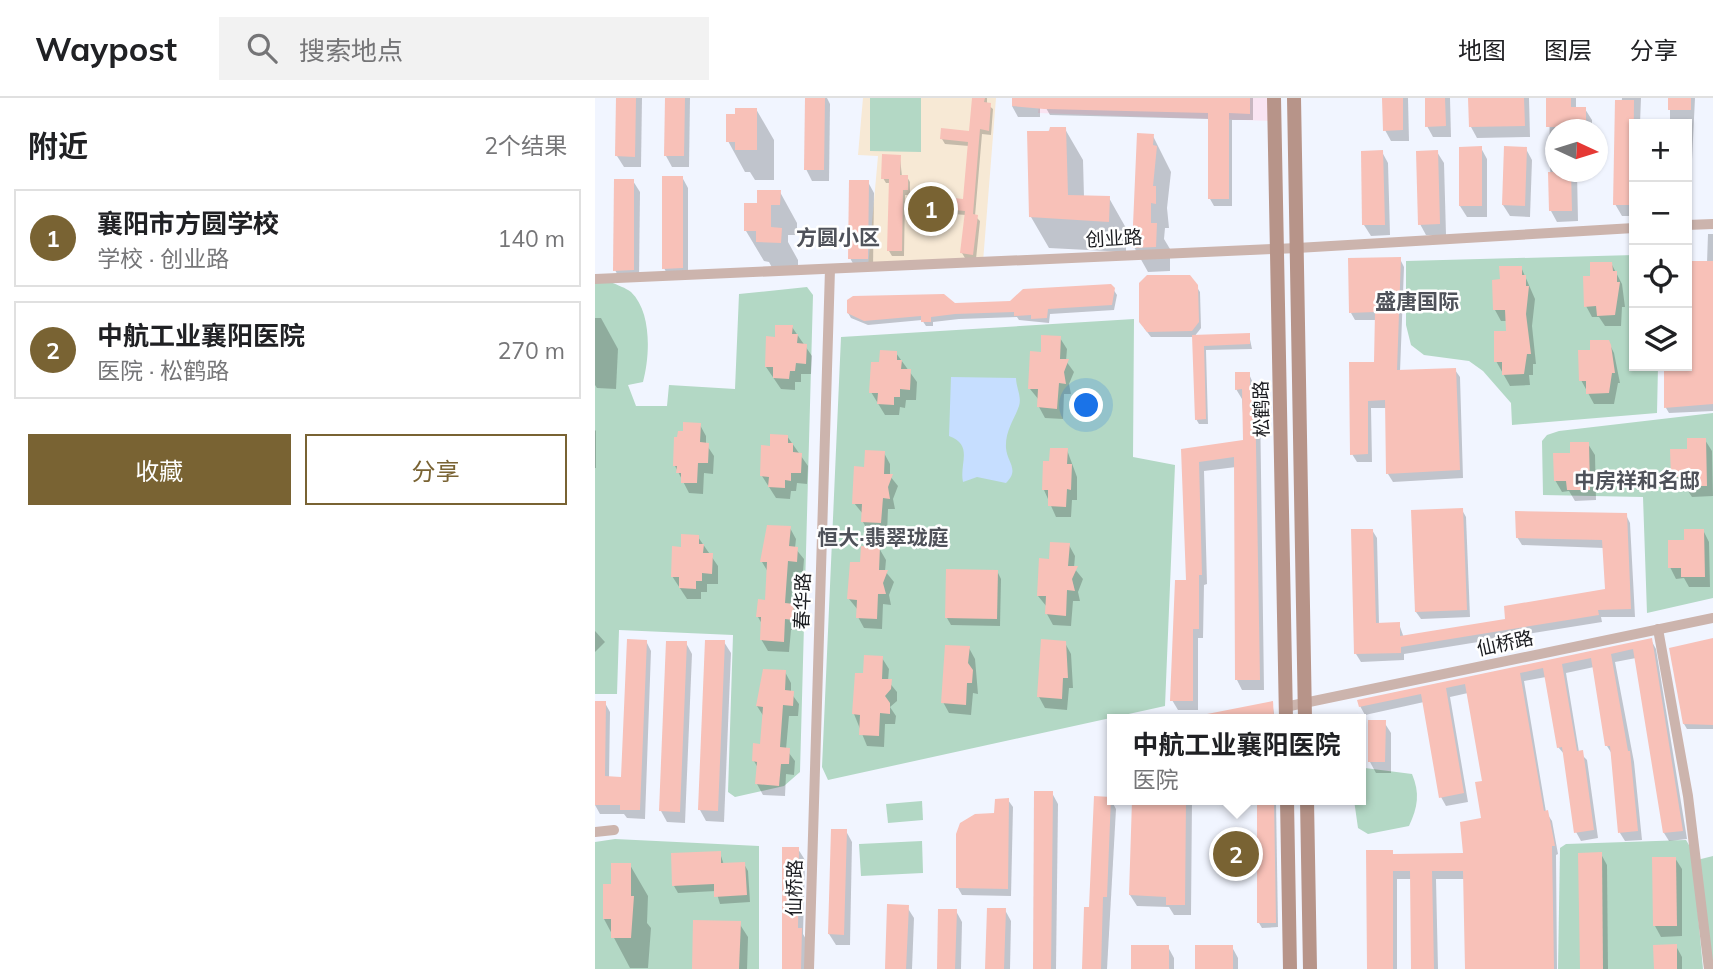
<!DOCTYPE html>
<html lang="zh">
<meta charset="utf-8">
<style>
:root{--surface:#fff;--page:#f2f2f2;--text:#202124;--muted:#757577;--line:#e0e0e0;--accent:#796333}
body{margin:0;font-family:Mulish,"Noto Sans SC",sans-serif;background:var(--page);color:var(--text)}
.controls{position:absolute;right:21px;top:21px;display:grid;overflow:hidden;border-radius:0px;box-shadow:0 2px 5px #0004}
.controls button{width:63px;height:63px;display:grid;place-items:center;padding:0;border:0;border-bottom:2px solid var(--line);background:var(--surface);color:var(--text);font:35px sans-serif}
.compass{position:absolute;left:950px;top:21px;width:63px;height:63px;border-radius:50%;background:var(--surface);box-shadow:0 2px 5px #0004;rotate:94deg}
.you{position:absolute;left:492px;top:308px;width:24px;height:24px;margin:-18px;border:5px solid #fff;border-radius:50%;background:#1a73e8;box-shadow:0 0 0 10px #1a73e833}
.badge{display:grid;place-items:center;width:46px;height:46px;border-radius:50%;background:var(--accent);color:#fff;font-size:23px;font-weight:700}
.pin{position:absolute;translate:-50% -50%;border:4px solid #fff;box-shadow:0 2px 7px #0006}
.popup{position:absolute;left:512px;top:616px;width:259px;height:91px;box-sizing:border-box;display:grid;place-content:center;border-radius:0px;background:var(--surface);filter:drop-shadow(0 2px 5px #0005);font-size:23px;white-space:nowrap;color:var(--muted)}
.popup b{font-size:26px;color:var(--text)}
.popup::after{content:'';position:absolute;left:50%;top:100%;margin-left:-14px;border:14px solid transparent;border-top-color:var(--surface)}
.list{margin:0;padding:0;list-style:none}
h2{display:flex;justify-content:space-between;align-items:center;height:91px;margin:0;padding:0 28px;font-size:30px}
h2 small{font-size:23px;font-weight:400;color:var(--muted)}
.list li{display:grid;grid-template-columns:46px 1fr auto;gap:21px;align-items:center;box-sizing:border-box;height:98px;margin:0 14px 14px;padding:0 14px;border:2px solid var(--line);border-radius:0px}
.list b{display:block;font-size:26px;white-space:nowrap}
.list p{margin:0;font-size:23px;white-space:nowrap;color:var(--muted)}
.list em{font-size:23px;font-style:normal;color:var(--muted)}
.actions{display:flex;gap:14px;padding:21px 28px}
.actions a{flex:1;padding:16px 0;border:2px solid var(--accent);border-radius:0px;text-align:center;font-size:24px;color:var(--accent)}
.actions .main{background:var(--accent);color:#fff}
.icon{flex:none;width:38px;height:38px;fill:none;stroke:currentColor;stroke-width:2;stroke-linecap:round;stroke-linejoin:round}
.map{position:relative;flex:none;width:1118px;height:871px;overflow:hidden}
header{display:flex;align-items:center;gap:42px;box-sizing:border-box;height:98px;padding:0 35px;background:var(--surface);border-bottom:2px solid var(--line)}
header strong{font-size:33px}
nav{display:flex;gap:38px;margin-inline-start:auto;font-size:24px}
.search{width:490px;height:63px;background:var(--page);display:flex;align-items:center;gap:18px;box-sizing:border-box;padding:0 24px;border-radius:0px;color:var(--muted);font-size:26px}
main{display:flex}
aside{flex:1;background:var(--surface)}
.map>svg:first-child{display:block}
.commercial{fill:#f9e4f2}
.education{fill:#f7e9d5}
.green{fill:#b3d8c5}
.water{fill:#c6deff}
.shadow{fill:#0003}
.building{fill:#f8c1b8}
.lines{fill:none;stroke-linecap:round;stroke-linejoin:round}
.minor{stroke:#ccb4ad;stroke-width:10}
.secondary{stroke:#b79489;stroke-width:14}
.labels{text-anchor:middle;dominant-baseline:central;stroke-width:5;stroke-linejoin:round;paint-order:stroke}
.street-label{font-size:19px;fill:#1b1c20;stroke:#fff}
.neighbourhood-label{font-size:21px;font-weight:bold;fill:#4f525a;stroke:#fff}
</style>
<header>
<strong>Waypost</strong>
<div class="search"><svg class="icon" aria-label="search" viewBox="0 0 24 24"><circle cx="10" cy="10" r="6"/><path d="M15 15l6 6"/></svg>搜索地点</div>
<nav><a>地图</a><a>图层</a><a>分享</a></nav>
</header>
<main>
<aside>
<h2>附近<small>2个结果</small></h2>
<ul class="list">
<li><span class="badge">1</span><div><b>襄阳市方圆学校</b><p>学校 · 创业路</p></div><em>140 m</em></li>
<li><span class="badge">2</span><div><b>中航工业襄阳医院</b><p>医院 · 松鹤路</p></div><em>270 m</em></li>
</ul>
<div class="actions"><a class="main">收藏</a><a>分享</a></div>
</aside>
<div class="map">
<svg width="1118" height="871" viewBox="0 0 1118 871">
<rect width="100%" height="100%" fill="#f1f5ff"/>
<polygon class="commercial" points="445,0 679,0 680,23 443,15"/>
<polygon class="education" points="268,0 401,0 388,164 273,169 283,58 263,57"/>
<g class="green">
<polygon points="275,0 326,0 326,54 275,53"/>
<polygon points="1039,157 1039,268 1063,268 1062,315 917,327 916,305 888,273 874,263 829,257 816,247 811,227 811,163"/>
<path d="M16,184C22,187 31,190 36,194C57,214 55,258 48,284L33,287L41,308H72L74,287L140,291L144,196L212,189L218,197L205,674L189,688L140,699L133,694L138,537L24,532L22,596H0V185Z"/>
<polygon points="539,221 538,359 580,367 570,608 233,682 227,669 246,239"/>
<polygon points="1118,315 1118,500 1052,515 1048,399 948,397 947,343 952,337 964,333"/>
<path d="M770,670L817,676C825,695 823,709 814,728L773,736L763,730L759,702H765V675Z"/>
<polygon points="327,703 328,722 293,725 291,706"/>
<polygon points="20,741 164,748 164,871 0,871 0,744"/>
<polygon points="1091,742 1097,752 1108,871 963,871 965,750 971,746"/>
<polygon points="327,743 328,775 266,778 264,746"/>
<polygon points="1118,758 1118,871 1102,762"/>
</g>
<path class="water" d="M356,279L421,280C421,289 427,299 424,308C419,322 410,333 411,350C412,364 425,372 411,385L382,379L368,384C364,366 379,347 354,338Z"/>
<g class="shadow">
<polygon points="23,0 47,0 46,69 29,69 22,58"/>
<polygon points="72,0 95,0 94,69 77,69 71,58"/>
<polygon points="212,0 232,0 235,6 234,83 217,83 211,71"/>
<polygon points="378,0 392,0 392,6 398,11 396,37 387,36 380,118 385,123 381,161 370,160 367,155 371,117 344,115 341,110 369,102 374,48 350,46 347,41 375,35"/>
<polygon points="417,0 445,0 445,19 423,19 417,8"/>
<polygon points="453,0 658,0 658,22 637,22 637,108 619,108 615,101 614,21 455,17 451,10"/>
<polygon points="789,0 813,0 814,43 796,43 790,32"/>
<polygon points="831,0 855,0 856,39 838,39 832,28"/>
<polygon points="875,0 934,0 935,39 882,40 876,29"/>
<polygon points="954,0 981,0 981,11 990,11 997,22 997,32 960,32 960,74 982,74 983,123 962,124 956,113"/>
<polygon points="1027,0 1046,0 1045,26 1039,26 1039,118 1027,118 1020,106"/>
<polygon points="1075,0 1100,0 1094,124 1092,124 1092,26 1075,26"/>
<polygon points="161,11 179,42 179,82 160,82 155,74 150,74 133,43"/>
<polygon points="470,31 488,62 489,99 514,100 531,130 531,154 454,150 436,119 434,35"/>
<polygon points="558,38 576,74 572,110 574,130 570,130 569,141 575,151 575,173 553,174 539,149"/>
<polygon points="886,50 892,61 892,119 872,119 865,108"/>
<polygon points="931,51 937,62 935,119 915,118 908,107"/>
<polygon points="787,54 793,65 795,137 776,138 769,127"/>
<polygon points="842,54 849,65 851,137 831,137 825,126"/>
<polygon points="305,59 307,79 312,79 315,84 315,97 310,97 309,158 297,158 294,153 296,85 291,85 288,80"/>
<polygon points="87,79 93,90 93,180 75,181 69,170"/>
<polygon points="38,83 45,94 44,183 26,183 20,172"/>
<polygon points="273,84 279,95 278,172 261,171 255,160"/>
<polygon points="185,94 202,125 202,137 193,137 193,144 203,162 203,175 180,175 174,164 169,163 151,133 164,107"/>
<polygon points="1113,136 1118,136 1118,313 1074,315 1071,310 1071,268 1092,268 1092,164 1112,165"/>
<polygon points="805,161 809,169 805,274 860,272 865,279 868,380 798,384 793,376 792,310 776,310 777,364 762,364 757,356 781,266 782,222 760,222 756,215"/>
<polygon points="1016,165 1027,186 1030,209 1027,209 1026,228 1010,228 1004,219 997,219 991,208 997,179"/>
<polygon points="926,169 940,201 937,228 941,266 938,266 938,277 934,277 935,287 915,288 901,263 913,235 912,223 906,223 900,212 907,183"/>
<polygon points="601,188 605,194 606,230 599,239 556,239 549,230"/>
<polygon points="518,191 522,197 519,212 455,216 454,225 424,222 422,219 364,221 338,224 338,228 331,228 327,222 273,227 256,220 253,215 416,205"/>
<polygon points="0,220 6,220 23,251 21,291 2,290 0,287"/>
<polygon points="197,229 217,258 216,276 206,276 206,284 200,284 200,292 186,291 171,269 181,240"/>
<polygon points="654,237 657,251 611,252 613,326 604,326 601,321 599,239"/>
<polygon points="465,240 472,251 471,263 479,274 474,286 476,296 469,296 468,321 450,320 444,309 444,302 435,291"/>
<polygon points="1013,243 1019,255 1025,285 1023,285 1019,306 999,306 986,282 997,254"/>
<polygon points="301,255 322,284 321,302 311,302 310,310 305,309 304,317 290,317 276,294 286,266"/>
<polygon points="654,276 665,301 669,592 647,592 642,582 641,369 609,373 612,486 609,487 608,540 603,540 603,612 583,612 577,602 593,484 587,352 650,344 647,301 641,291"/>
<polygon points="105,327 111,338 111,346 119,358 118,376 109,375 108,396 94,395 80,368"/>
<polygon points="0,332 1,333 1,370 0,370"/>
<polygon points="192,338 213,368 212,386 202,385 201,393 196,393 195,401 181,400 167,378 177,350"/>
<polygon points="1110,342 1117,353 1118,398 1097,399 1091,390 1084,390 1077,379 1094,353"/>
<polygon points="993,346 1000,357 1001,402 980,403 974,393 967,394 960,382"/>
<polygon points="472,352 482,379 482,402 477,402 476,419 461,419 449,392 456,365"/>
<polygon points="289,355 295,366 295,378 303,388 298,401 300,411 293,411 292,436 274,435 268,424 268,416 259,405 271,370"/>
<polygon points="867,412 871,419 875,519 826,521 821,514"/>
<polygon points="1031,417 1035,425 1040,519 1006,519 1007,524 809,556 809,562 766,564 761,556 777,432 782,440 784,526 804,526 809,540 912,522 1011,493 1009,450 927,447 922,439"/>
<polygon points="195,430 201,441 200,450 209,461 208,474 198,474 196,507 204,518 203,532 196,532 194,554 173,553 166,541 167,526 163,519 171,504 173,474 167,464"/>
<polygon points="1108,432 1114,444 1115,489 1094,489 1089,480 1081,481 1075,469 1091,444"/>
<polygon points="103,439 123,468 123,486 112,486 112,494 106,494 106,501 92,501 77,478"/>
<polygon points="474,447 480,458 479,470 488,481 483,494 485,503 478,503 476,528 458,527 452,516 452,509 443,498 456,463"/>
<polygon points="284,450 291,462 290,473 299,484 294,497 296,507 288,506 287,531 269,530 263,519 263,512 254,501 267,466"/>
<polygon points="402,473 406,481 405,528 356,527 352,520"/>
<polygon points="0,533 10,544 0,554"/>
<polygon points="1056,542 1061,551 1092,741 1074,743 1069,735 1041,560 1020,564 1039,664 1047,742 1030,743 1025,735 1017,656 1012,648 999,569 971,575 984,654 992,662 1003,740 986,743 981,734 970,657 963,649 951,579 929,583 951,714 957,723 963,756 961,757 962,871 872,871 870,781 841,781 843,871 818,871 817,781 802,781 802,871 774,871 799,758 870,756 888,721 889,685 873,595 855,599 873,704 851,708 846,699 829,604 770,617 765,608"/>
<polygon points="1118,542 1118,631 1092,631 1089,626"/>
<polygon points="51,543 56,553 50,721 32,720 29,716 5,716 0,707 10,605 15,614 14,680 28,680"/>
<polygon points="129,544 136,555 129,724 111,723 105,712"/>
<polygon points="91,545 97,556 90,725 72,724 66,713"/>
<polygon points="470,545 476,556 478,590 474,590 472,612 450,610 444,599"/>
<polygon points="374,550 380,561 383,596 378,595 376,617 354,615 348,604"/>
<polygon points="287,560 294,571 293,583 302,594 302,603 295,609 301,618 300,626 290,626 289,649 272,648 259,616 269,577"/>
<polygon points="190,574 196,585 196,595 204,606 203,618 194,618 191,651 200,663 199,677 191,676 190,698 168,697 162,686 163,670 159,663 167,648 169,619 162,608"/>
<polygon points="677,605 680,621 596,621 596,620"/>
<polygon points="789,624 796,635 796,675 781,675 775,664"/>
<polygon points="441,694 457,695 463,706 461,871 439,871"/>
<polygon points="515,700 521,711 512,871 489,871"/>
<polygon points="413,702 418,709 416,798 367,797 363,790 401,717"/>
<polygon points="539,702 597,702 596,817 579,817 574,809 542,808 535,797"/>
<polygon points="663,702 681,702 683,829 667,830 664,825"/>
<polygon points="251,733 257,744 255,847 241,847 234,836"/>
<polygon points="203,751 210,762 208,836 212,843 212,871 188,871"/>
<polygon points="125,755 129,767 149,766 153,773 155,804 125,806 121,793 83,795 79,788"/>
<polygon points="1006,756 1012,767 1013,871 986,871"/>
<polygon points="1080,760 1087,771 1087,838 1066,839 1060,828"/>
<polygon points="35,767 53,798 52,825 56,830 53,870 35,870 9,821 17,787"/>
<polygon points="312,809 319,820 317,871 291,871"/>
<polygon points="410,812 416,823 415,871 392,871"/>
<polygon points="361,813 367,824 366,871 343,871"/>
<polygon points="144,825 153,839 152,871 99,871"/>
<polygon points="1081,848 1087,859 1087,871 1060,871"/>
<polygon points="573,849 579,860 579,871 538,871"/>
<polygon points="637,849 643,860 643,871 602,871"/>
</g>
<g class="building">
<polygon points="21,0 41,0 40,59 20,58"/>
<polygon points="70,0 90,0 89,58 69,58"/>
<polygon points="210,0 230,0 229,72 209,72"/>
<polygon points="377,0 390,0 389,4 396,5 394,33 385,31 378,116 383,117 378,157 365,155 370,113 339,110 340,98 368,101 373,44 345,41 346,30 374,33"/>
<polygon points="417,0 655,0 655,16 634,15 634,101 613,101 613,15 449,11 417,8"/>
<polygon points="787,0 808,0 808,32 788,33"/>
<polygon points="830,0 850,0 851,28 830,29"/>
<polygon points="873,0 929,0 930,28 874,29"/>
<polygon points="951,0 976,0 976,9 991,9 991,29 951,29"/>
<rect x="1073" y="0" width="23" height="12"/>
<polygon points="1020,2 1039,2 1038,107 1018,107"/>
<polygon points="140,10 162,10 162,52 140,52 140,44 131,44 131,16 140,16"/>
<polygon points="455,29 471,29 473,97 515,98 514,124 434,119 432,33 454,33"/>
<polygon points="542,35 559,36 558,47 562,48 558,88 561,88 561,106 556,105 556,125 562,125 561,149 537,150"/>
<polygon points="887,48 887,108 864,108 864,49"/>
<polygon points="909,48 932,49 930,108 907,107"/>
<polygon points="788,52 790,127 767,127 766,53"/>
<polygon points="843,52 845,126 823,127 821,53"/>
<polygon points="287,56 306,57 305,77 313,77 313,92 308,92 307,153 292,153 294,81 286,81"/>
<polygon points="953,74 976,74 977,113 954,113"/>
<polygon points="67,78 88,78 88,170 67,171"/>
<polygon points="19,81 39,81 39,172 18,173"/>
<polygon points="254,82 274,82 273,161 253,161"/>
<polygon points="162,92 186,92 185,107 176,107 176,129 187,130 186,145 161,144 161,133 149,133 149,105 162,105"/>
<polygon points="806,159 802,272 861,270 865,372 791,376 790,302 773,303 773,356 755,357 754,264 779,264 780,214 754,215 753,160"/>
<polygon points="1092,163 1118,163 1118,306 1069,310 1069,268 1092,268"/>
<polygon points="995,164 1017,164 1018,173 1022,173 1022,184 1025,184 1020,217 1002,218 1001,208 989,209 988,178 995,178"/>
<polygon points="904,168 927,168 927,177 931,177 931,188 934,188 931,216 936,256 932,256 929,276 907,277 907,264 899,264 899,233 911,233 910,212 898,212 897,182 905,181"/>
<polygon points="552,177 595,177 603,187 604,224 597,233 552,234 544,224 544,185"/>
<polygon points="516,186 520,190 517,207 453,211 452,220 436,221 436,217 419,218 419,214 360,216 336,219 336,224 326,224 326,218 269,223 252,215 252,202 258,198 349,196 360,205 415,203 428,191"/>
<polygon points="180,227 198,227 197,236 203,236 202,245 212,246 211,266 201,265 200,273 195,273 194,281 178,280 178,269 170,269 171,238 180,239"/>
<polygon points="655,235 655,246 609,248 611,321 600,322 597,237"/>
<polygon points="446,237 466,238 465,261 474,261 469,274 471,286 464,285 462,311 442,309 443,291 433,291 435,253 446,254"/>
<polygon points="995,242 1014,242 1016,247 1020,275 1017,275 1014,295 991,296 991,283 984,283 983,252 995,252"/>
<polygon points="285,252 302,253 302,262 307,262 306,271 316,271 315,292 305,291 305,299 299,299 299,307 282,306 283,295 274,295 276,264 284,264"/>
<polygon points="640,274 655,274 655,289 660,289 665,582 640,582 639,359 604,364 607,477 604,477 604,531 598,531 598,603 575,603 580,482 591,482 586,351 648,342 647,291 640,292"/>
<polygon points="88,324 106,325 105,344 114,345 113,365 103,365 102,385 86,385 86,375 81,375 82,368 78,368 79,339 82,339 83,333 88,333"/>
<polygon points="175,336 193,337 193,345 198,345 198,354 207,355 206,375 196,375 196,383 190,382 190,390 173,389 174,379 165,378 166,347 175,348"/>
<polygon points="1092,340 1111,340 1112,388 1089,388 1089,379 1076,379 1075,351 1092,351"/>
<polygon points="975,344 994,344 995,392 972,392 971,383 959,383 958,355 975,355"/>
<polygon points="455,350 473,350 472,366 477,366 476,392 472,391 471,409 453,408 453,392 447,392 448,363 454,363"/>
<polygon points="270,352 290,353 289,376 298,376 293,389 295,401 288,400 286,425 266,424 267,406 257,406 259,368 269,369"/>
<polygon points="868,410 872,512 820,514 816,412"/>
<polygon points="920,413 1032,415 1036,511 1003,512 1004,517 806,549 806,555 759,556 756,431 778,431 781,525 805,524 805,538 910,521 909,508 1010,491 1007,442 921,440"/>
<polygon points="172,427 196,428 194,448 203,449 202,464 193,463 190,505 199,506 198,522 190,521 189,544 165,542 166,519 161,519 163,501 170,502 172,464 165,464"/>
<polygon points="1089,431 1109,431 1110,479 1086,479 1086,470 1073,470 1073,442 1089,442"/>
<polygon points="86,436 104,437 104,446 109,446 108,455 118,455 117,476 107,475 107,483 101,483 101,491 84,490 84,479 76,479 77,448 86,449"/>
<polygon points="455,444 475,445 473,468 483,468 477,481 480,493 472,492 471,518 450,516 451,498 442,498 444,460 454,461"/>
<polygon points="266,448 285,449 284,472 293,472 288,485 291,496 283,496 282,521 261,520 262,502 252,501 255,464 265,464"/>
<polygon points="351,471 403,472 402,521 350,520"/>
<polygon points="1057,540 1088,733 1068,735 1038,551 1016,556 1033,653 1035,653 1043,733 1023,735 1015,648 1010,648 996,560 967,566 982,653 988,652 999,732 979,735 967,649 962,650 948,570 925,575 949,713 953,712 960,748 957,748 959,871 870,871 868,773 837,773 839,871 816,871 815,773 798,773 798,871 772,871 771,752 798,752 798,756 868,755 865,724 886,720 880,684 887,683 870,586 851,590 869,695 844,700 826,596 764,609 762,602"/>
<polygon points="1118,540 1118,627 1088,626 1074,550"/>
<polygon points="32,541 52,542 45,712 25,712 25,707 0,707 0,603 11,603 10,678 26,679"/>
<polygon points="446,541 471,543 473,580 468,580 467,601 442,599"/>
<polygon points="110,542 130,542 123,713 103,712"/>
<polygon points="71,543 92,543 85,714 64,713"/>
<polygon points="350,547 375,548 373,565 378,572 377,585 372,585 371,607 346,605"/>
<polygon points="269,557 288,558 287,581 297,581 296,591 290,598 295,605 295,616 285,615 284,638 264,637 265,617 257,616 260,575 268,575"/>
<polygon points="168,571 191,572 190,592 199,593 198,608 188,607 185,649 195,650 194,666 186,666 184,688 160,686 162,664 157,663 158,645 165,646 168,609 161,608"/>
<polygon points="678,603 679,621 607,621 607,617"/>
<polygon points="773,622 791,622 790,664 773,664"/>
<polygon points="439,693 458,693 456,871 438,871"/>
<polygon points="499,698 516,699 512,799 508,799 506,871 487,871 489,809 494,809"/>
<polygon points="414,700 413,791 361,790 361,736 365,725 380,716 399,715 400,701"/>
<polygon points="537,702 591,702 590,807 571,807 571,799 534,797"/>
<polygon points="662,702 679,702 681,825 662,825"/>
<polygon points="236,731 252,731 249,837 233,836"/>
<polygon points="187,749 204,749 203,830 207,830 206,871 187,871"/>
<polygon points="126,753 126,765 150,764 152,797 119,799 119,786 77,788 76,755"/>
<polygon points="1007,754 1008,871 985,871 983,755"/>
<polygon points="1057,759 1081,759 1082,828 1058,828"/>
<polygon points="16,765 36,765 36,798 39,798 36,840 16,840 16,821 8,821 8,786 16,786"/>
<polygon points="292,806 314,807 311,871 290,871"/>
<polygon points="392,810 411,810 409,871 390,871"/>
<polygon points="343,811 362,811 360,871 342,871"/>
<polygon points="98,822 146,823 144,871 97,871"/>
<polygon points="1082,846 1082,871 1059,871 1058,847"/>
<rect x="536" y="847" width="38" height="24"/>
<rect x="600" y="847" width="38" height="24"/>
</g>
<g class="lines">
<g class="minor">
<polyline points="1092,127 1118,126"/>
<polyline points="0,181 702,150 1039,130"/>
<polyline points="1063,531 1093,698 1114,871"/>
<polyline points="690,609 1118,520"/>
<polyline points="0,734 19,732"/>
<polyline points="214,871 235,171"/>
</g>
<g class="secondary">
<polyline points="679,0 691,621"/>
<polyline points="699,0 710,621"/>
<polyline points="692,702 695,871"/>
<polyline points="712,702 715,871"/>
</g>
</g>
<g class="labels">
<g class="street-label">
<text transform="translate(519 140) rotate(-3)">创业路</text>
<text transform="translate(666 311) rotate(-91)">松鹤路</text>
<text transform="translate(207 503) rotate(-88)">春华路</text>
<text transform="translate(910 545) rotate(-12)">仙桥路</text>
<text transform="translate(199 790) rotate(-89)">仙桥路</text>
</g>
<g class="neighbourhood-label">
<text x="243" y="139">方圆小区</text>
<text x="822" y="203">盛唐国际</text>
<text x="1042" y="382">中房祥和名邸</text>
<text x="288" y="439">恒大·翡翠珑庭</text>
</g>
</g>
</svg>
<div class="controls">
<button>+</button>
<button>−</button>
<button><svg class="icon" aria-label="locate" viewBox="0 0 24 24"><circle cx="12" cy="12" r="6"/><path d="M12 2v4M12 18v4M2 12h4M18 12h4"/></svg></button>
<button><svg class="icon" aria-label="layers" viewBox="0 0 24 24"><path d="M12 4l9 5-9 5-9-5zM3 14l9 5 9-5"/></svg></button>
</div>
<svg class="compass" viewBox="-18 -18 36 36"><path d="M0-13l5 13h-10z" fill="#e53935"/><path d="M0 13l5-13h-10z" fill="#757577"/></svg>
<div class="you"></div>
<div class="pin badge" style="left:336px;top:111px">1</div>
<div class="pin badge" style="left:641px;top:756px">2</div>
<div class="popup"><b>中航工业襄阳医院</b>医院</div>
</div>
</main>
